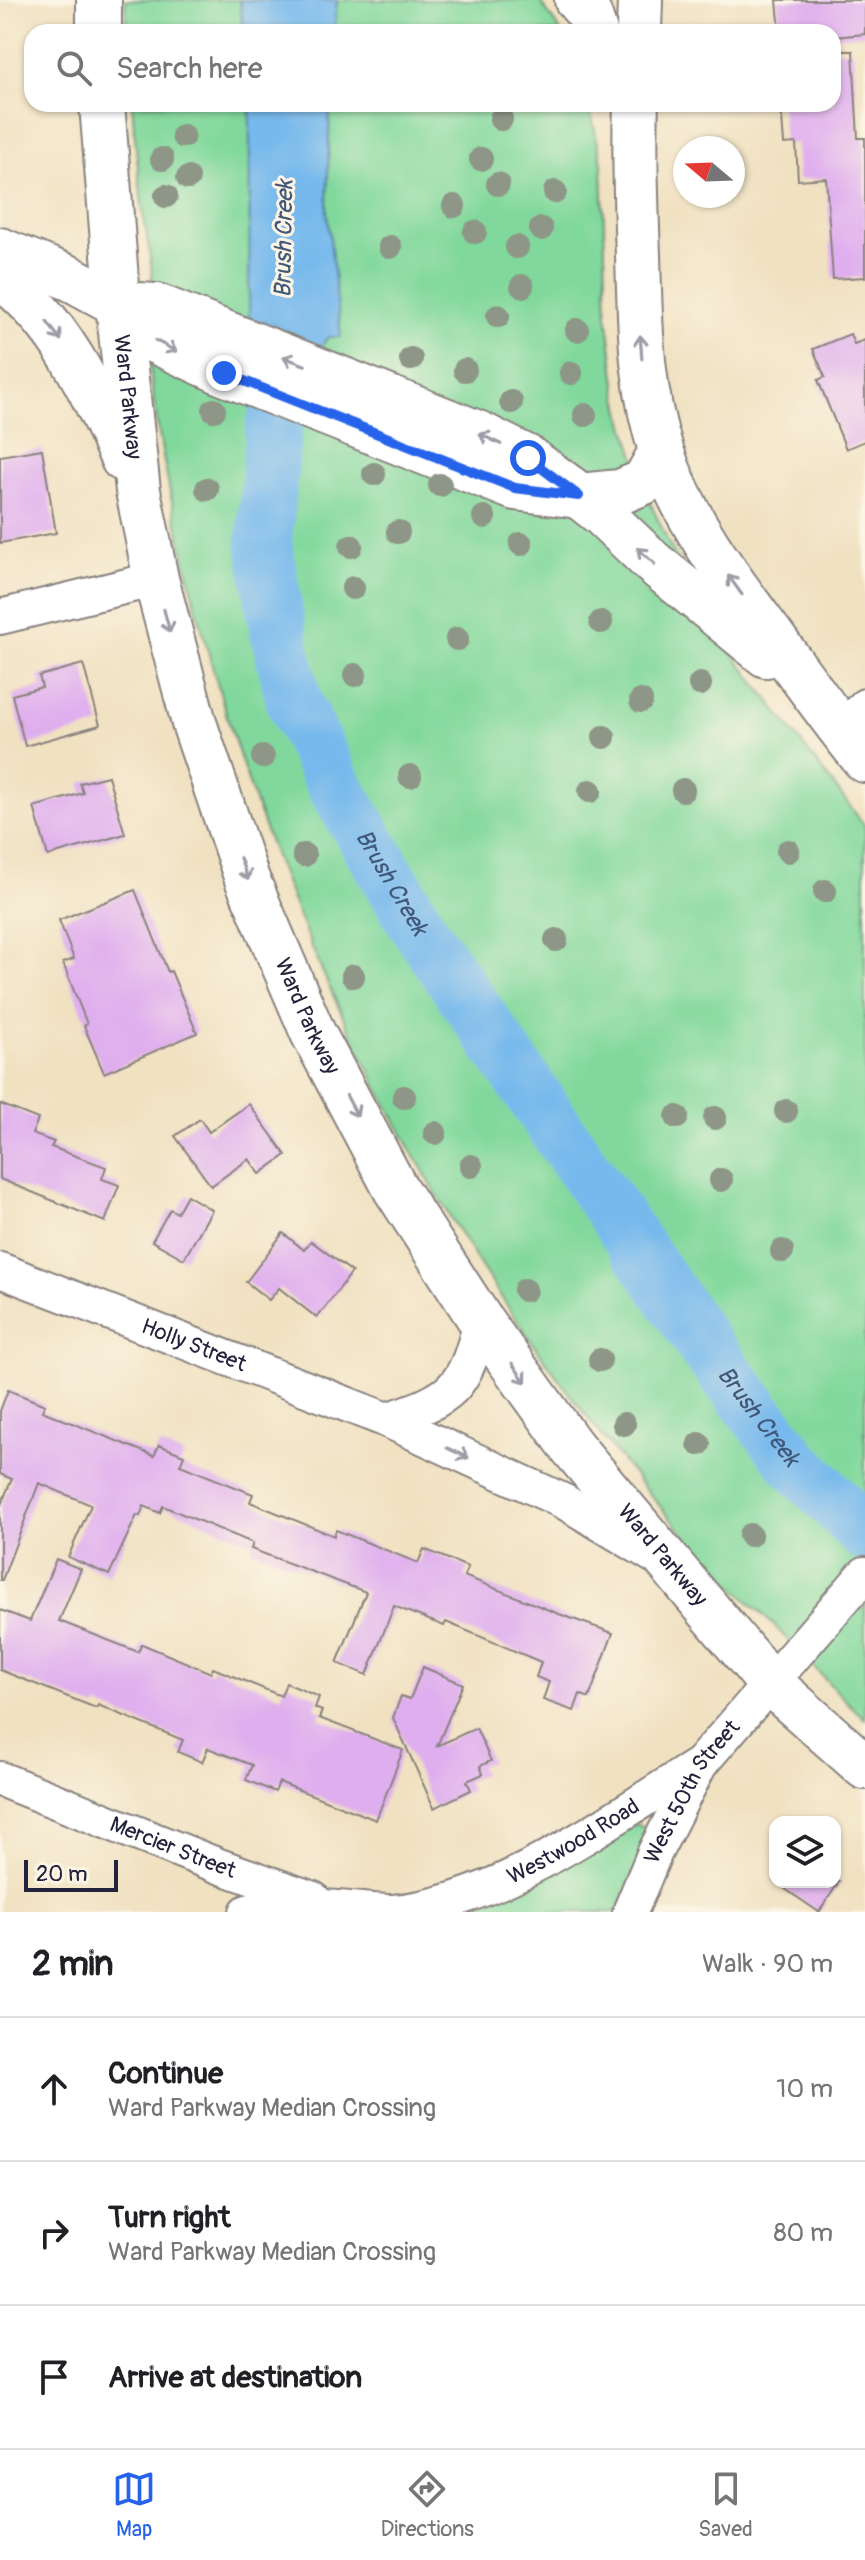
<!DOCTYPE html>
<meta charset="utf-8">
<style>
:root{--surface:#fff;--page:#f6f6f6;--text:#202124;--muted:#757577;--line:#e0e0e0;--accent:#2563eb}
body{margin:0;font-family:Pangolin,sans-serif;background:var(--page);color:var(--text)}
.controls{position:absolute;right:24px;bottom:24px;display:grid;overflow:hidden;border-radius:16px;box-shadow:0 2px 6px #0004}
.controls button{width:72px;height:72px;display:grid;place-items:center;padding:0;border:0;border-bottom:2px solid var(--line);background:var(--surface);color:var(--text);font:40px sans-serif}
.compass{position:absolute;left:673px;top:136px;width:72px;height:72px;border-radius:50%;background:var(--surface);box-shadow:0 2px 6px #0004;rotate:289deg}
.scale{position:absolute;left:24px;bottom:20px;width:94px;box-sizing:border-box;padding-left:8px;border:4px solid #22223b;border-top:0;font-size:22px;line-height:28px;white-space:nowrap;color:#22223b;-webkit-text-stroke:6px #fcf5e5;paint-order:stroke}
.stop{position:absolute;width:24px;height:24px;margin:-18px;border:6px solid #2563eb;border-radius:50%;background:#fff}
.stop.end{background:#2563eb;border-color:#fff;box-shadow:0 2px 8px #0008}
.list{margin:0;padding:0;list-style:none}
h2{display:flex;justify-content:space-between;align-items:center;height:104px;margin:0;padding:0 32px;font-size:34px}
h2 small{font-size:26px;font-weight:400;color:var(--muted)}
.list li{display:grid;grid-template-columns:52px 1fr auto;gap:24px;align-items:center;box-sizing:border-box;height:144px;padding:0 32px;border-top:2px solid var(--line)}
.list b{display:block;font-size:30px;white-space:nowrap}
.list p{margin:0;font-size:26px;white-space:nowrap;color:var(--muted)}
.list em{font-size:26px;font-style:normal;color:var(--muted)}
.icon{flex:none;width:44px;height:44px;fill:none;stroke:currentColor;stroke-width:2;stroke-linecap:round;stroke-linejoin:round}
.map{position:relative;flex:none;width:865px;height:1912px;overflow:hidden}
.search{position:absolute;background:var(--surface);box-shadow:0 2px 6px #0004;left:24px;right:24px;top:24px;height:88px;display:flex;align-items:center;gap:20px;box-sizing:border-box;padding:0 28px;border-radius:24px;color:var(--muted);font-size:30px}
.sheet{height:536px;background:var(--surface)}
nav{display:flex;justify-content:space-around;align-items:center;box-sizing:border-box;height:112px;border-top:2px solid var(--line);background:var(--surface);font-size:22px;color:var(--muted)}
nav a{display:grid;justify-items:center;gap:4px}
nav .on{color:var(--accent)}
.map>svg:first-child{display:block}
.green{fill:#81d89c;stroke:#527d6c;stroke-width:2}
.water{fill:#77b9ec;stroke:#4c6e94;stroke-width:2}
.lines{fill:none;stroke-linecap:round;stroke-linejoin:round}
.river{stroke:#77b9ec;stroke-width:56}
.building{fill:#dfaeee}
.street-casing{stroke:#89827e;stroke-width:38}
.primary-casing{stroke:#89827e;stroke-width:48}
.highway-casing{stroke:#89827e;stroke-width:48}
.street{stroke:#fff;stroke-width:34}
.primary{stroke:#fff;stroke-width:44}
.highway{stroke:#fff;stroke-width:44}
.tree{fill:#8e9687}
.oneway{stroke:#9c9ca7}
.route{stroke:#2563eb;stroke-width:10}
.labels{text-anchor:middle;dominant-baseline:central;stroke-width:6;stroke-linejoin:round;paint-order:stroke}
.street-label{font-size:22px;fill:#22223b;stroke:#fcf5e5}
.water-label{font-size:24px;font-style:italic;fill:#405779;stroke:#fcf5e5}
</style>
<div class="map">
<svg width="865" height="1912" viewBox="0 0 865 1912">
<rect width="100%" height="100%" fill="#fcf5e5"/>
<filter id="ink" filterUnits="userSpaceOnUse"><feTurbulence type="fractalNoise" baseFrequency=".0125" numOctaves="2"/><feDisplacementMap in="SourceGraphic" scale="16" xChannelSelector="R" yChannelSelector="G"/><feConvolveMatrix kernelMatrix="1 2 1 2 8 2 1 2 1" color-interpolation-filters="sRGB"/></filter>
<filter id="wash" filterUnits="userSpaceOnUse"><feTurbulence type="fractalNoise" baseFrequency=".006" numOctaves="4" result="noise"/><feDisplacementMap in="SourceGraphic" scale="32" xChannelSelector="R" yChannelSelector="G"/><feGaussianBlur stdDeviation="1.8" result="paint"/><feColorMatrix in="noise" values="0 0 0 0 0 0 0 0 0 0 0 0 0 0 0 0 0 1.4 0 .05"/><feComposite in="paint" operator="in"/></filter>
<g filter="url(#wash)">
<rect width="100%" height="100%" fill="#f0e1c1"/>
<g class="green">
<polygon points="125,0 539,0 561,32 127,32"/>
<path d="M132,104H589L602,163L607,314L617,391L621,412L648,498L669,544L734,655L865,826V1719C829,1686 798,1648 762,1614C704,1561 653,1499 603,1437C375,1149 229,811 162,451C158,427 153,402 151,378C149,345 154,311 152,277C151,253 145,228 142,204C138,171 135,138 132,104Z"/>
<polygon points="636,1824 645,1828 646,1840 617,1912 465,1912"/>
</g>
<g class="water">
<polygon points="240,0 337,0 334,32 243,32"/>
<polygon points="250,104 330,104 327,211 341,337 328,337 282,400 249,320"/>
</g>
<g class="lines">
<path class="river" id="s1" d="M283,344L282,400L274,425L264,541L277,626L294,702L333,783L422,933L707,1349L794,1462L865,1533"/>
</g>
<g id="blocks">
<g class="building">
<polygon points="777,0 865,0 865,34 833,37 833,32 780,32"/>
<polygon points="833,51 853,51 858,138 865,138 865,277 833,279 826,178 798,180 796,143 784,144 781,104 833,104"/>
<polygon points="850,334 854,344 865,340 865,441 846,449 818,380 825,377 813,349"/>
<polygon points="42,449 56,533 0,543 0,456"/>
<polygon points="83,664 100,725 25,746 12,695 42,687 39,676"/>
<polygon points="108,776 125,834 48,856 34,807 83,793 80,783"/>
<polygon points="135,890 168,972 171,971 197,1033 104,1073 84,1026 87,1024 63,963 74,959 59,920"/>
<polygon points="0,1104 38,1119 32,1134 54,1142 51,1147 106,1167 102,1179 119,1185 105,1222 0,1179"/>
<polygon points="249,1104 286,1155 260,1174 249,1159 211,1186 175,1136 200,1119 209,1132"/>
<polygon points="187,1195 212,1210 184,1259 152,1241 170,1209 177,1213"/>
<polygon points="283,1233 304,1250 311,1241 352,1272 317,1318 279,1288 269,1300 246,1282"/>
<polygon points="8,1390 45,1405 42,1411 154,1456 159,1445 184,1455 180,1465 253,1494 250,1502 334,1536 336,1530 418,1563 424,1549 468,1567 464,1576 559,1614 613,1633 589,1698 580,1694 574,1711 543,1700 549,1682 536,1677 541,1662 446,1622 444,1626 394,1606 367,1675 337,1663 366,1592 251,1549 253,1543 163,1506 160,1513 144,1506 140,1516 137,1515 109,1575 68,1557 91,1505 39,1483 2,1580 0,1580 0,1507 12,1479 0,1474 0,1411"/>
<polygon points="56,1559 81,1569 59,1621 138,1652 142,1644 211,1673 213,1668 281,1696 286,1683 319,1697 315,1708 322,1711 319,1718 403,1750 376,1820 279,1782 275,1792 246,1780 252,1765 208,1748 202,1762 178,1752 183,1740 98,1705 96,1708 0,1670 0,1610 30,1621"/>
<polygon points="423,1667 463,1684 437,1746 476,1728 491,1761 480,1766 483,1774 467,1781 471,1790 434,1808 393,1718 401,1696 410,1699"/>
<polygon points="775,1882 839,1882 819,1912"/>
</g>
</g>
</g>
<g filter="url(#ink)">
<use href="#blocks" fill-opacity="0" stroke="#89827e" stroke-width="2"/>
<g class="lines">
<defs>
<g id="street">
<polyline points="0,617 156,579"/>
<polyline points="840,730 865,706"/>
<path id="s2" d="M0,1270L387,1420L565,1502L653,1555"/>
<path d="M387,1420C453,1398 464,1390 481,1321"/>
<path id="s3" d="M0,1779L219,1866L313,1899"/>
<path id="s4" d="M247,1912C279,1903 317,1906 350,1909C364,1910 379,1912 393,1912C500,1903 610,1819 700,1764"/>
<path id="s5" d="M630,1912L655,1852L700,1764L865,1574"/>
</g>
<g id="primary">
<polyline points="577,0 589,14 595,32"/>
<polyline points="0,250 70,278 118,304 157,342 224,373 515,488 579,496 620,492 644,482 661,452"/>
<polyline points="118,304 157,306 480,434 528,458 578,494"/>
</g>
<g id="highway">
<polyline points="99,32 99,0"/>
<polyline points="639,32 640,0"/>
<path id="s6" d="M102,104L118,304L138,491L156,579L194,723L247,879L313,1033L395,1188L481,1321L572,1447L769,1682L865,1767"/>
<path d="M636,104C634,155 636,205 638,255C640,323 640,389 662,453C685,522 731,581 774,639C804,680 833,721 865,760"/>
<path d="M0,276C61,322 92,391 123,459"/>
<polyline points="579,496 603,515 651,561 766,655"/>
</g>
</defs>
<use href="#street" class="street-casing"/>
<use href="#primary" class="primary-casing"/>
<use href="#highway" class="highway-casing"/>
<use href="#street" class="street"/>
<use href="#primary" class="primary"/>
<use href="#highway" class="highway"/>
</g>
<g class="tree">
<circle cx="501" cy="119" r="12"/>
<circle cx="183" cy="136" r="12"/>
<circle cx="162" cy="159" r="12"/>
<circle cx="481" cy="159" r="12"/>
<circle cx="188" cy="178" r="12"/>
<circle cx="498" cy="184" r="12"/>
<circle cx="555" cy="192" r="12"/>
<circle cx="166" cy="196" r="12"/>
<circle cx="454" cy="206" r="12"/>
<circle cx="541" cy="229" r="12"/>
<circle cx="475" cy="232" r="12"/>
<circle cx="390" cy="247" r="12"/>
<circle cx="517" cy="247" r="12"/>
<circle cx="522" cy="286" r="12"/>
<circle cx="498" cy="316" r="12"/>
<circle cx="577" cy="330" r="12"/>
<circle cx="411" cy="359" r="12"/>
<circle cx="465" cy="370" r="12"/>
<circle cx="571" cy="373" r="12"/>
<circle cx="511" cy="402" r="12"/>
<circle cx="214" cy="410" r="12"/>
<circle cx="585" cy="415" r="12"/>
<circle cx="374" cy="474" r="12"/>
<circle cx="440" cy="485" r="12"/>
<circle cx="207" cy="489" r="12"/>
<circle cx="484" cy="517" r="12"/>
<circle cx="398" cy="532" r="12"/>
<circle cx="521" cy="544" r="12"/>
<circle cx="351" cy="546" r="12"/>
<circle cx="353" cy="588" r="12"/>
<circle cx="601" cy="622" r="12"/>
<circle cx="457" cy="639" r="12"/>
<circle cx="355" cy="675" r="12"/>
<circle cx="700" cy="684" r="12"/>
<circle cx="641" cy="701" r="12"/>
<circle cx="604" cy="737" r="12"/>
<circle cx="263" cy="757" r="12"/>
<circle cx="410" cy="776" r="12"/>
<circle cx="683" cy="790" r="12"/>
<circle cx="590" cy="791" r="12"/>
<circle cx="788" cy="851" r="12"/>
<circle cx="304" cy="855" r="12"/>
<circle cx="825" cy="891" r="12"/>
<circle cx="556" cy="940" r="12"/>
<circle cx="353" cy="976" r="12"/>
<circle cx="404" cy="1097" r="12"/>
<circle cx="786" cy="1111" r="12"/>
<circle cx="677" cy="1117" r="12"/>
<circle cx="715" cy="1118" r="12"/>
<circle cx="435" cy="1133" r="12"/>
<circle cx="471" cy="1166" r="12"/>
<circle cx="721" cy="1180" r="12"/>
<circle cx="782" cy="1251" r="12"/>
<circle cx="525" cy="1290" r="12"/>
<circle cx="600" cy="1360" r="12"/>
<circle cx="624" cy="1424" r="12"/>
<circle cx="699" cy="1444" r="12"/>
<circle cx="750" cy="1535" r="12"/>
</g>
<defs><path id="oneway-shaft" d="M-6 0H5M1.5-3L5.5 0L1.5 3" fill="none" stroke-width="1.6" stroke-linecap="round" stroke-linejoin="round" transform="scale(2)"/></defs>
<g class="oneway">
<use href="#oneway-shaft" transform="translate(54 331) rotate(53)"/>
<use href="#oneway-shaft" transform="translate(166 346) rotate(28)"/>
<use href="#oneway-shaft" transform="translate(641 347) rotate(-94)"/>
<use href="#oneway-shaft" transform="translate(294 361) rotate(-159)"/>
<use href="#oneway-shaft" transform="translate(490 439) rotate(-154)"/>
<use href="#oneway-shaft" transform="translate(646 556) rotate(-137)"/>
<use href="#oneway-shaft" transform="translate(735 585) rotate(-126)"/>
<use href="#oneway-shaft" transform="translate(167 621) rotate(75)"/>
<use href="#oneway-shaft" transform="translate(244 869) rotate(70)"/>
<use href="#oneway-shaft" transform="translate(352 1106) rotate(62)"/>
<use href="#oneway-shaft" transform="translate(519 1373) rotate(54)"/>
<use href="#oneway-shaft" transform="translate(458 1453) rotate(25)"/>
</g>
</g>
<g class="lines" filter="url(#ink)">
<polyline class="route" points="224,373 515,488 579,496 528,458"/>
</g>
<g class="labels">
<g class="street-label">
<text stroke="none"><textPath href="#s6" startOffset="294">Ward Parkway</textPath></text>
<text stroke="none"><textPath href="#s6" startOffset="942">Ward Parkway</textPath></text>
<text stroke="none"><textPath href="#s2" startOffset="208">Holly Street</textPath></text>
<text stroke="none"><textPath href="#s6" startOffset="1590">Ward Parkway</textPath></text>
<text stroke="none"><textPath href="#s5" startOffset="136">West 50th Street</textPath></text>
<text stroke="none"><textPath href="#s4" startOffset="342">Westwood Road</textPath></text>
<text stroke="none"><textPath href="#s3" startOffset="186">Mercier Street</textPath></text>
</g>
<g class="water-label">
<text transform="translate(284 239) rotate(-89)">Brush Creek</text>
<text stroke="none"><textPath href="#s1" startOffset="568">Brush Creek</textPath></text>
<text stroke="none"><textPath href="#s1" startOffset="1216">Brush Creek</textPath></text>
</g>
</g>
</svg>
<div class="controls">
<button><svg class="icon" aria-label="layers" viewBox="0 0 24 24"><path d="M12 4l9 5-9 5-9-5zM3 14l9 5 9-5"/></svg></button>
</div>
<svg class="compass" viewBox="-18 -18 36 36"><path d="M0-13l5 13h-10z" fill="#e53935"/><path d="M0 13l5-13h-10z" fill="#757577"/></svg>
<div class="scale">20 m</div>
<div class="stop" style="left:528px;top:458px"></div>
<div class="stop end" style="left:224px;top:373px"></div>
<div class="search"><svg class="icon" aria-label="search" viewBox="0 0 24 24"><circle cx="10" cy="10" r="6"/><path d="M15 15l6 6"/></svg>Search here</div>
</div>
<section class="sheet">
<h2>2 min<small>Walk · 90 m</small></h2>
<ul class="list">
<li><svg class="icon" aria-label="ahead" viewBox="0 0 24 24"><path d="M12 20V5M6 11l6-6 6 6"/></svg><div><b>Continue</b><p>Ward Parkway Median Crossing</p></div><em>10 m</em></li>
<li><svg class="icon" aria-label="right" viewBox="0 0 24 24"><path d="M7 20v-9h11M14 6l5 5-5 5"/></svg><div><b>Turn right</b><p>Ward Parkway Median Crossing</p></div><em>80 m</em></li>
<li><svg class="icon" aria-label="arrive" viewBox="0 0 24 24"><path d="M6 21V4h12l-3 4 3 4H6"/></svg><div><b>Arrive at destination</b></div></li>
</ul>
</section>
<nav>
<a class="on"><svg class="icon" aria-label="map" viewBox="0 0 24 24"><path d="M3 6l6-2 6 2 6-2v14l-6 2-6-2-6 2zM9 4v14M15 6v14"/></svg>Map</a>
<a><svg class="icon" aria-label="directions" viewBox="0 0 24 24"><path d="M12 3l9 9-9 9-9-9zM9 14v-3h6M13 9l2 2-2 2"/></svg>Directions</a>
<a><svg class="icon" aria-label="saved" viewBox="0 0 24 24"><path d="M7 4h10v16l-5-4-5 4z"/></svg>Saved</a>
</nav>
